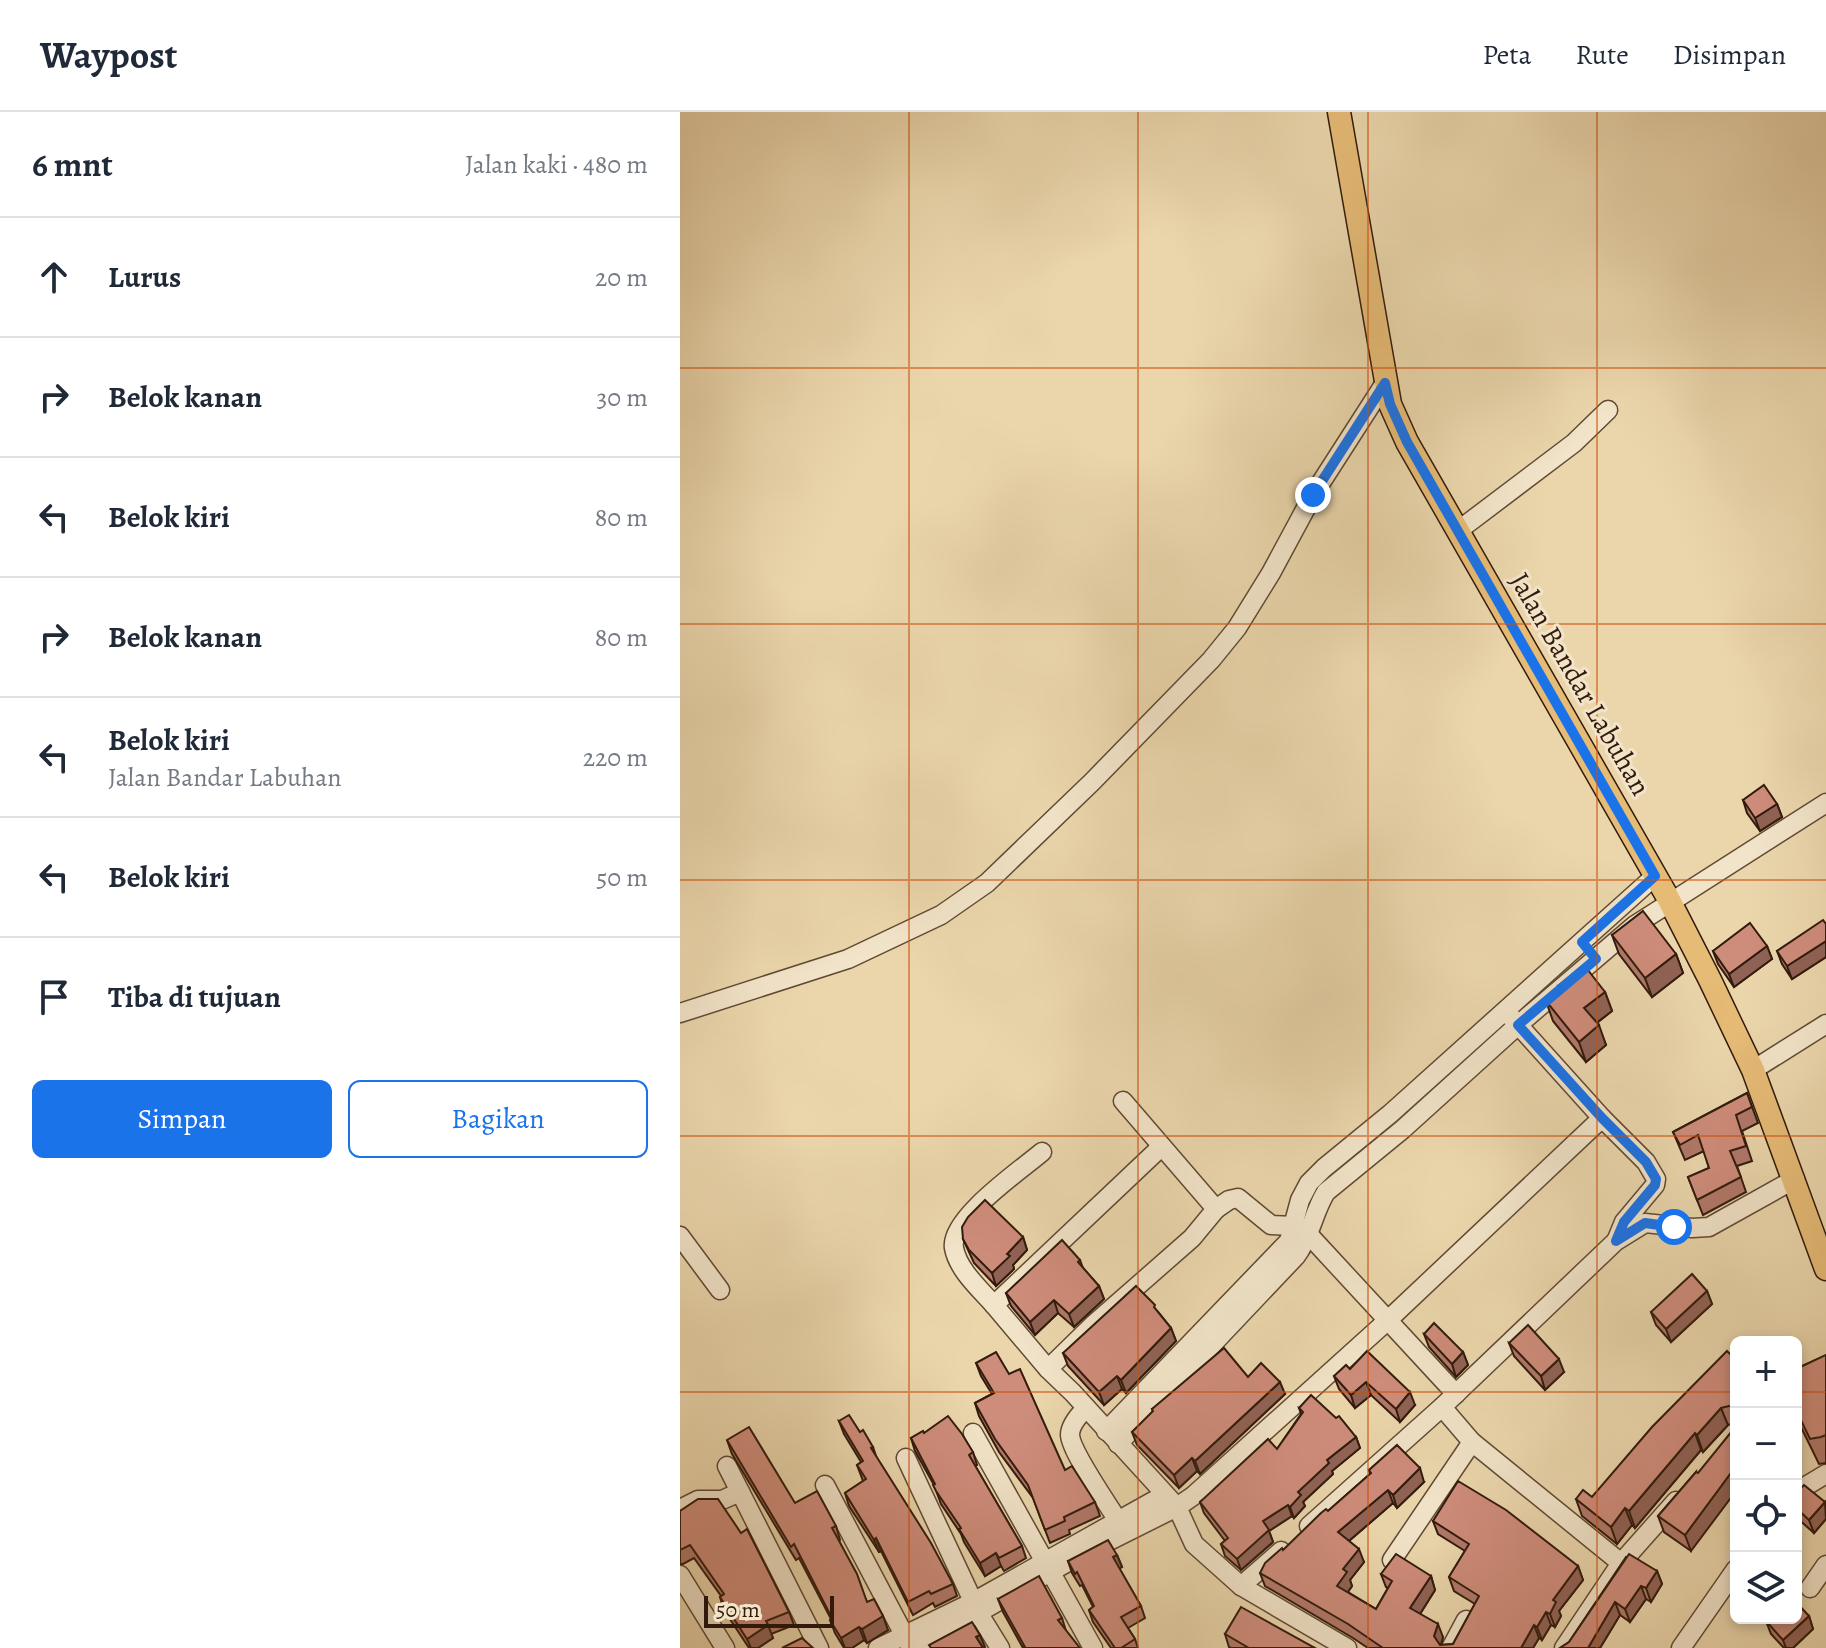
<!DOCTYPE html>
<html lang="id">
<meta charset="utf-8">
<style>
:root{--surface:#fff;--page:#f6f6f7;--text:#1f2937;--muted:#747a83;--line:#e0e1e3;--accent:#1a73e8}
body{margin:0;font-family:Alegreya,serif;background:var(--page);color:var(--text)}
.controls{position:absolute;right:24px;bottom:24px;display:grid;overflow:hidden;border-radius:12px;box-shadow:0 4px 12px #0003}
.controls button{width:72px;height:72px;display:grid;place-items:center;padding:0;border:0;border-bottom:2px solid var(--line);background:var(--surface);color:var(--text);font:40px sans-serif}
.scale{position:absolute;left:24px;bottom:20px;width:130px;box-sizing:border-box;padding-left:8px;border:4px solid #321b0c;border-top:0;font-size:22px;line-height:28px;white-space:nowrap;color:#321b0c;-webkit-text-stroke:6px #f2e4c9;paint-order:stroke}
.stop{position:absolute;width:24px;height:24px;margin:-18px;border:6px solid #1a73e8;border-radius:50%;background:#fff}
.stop.end{background:#1a73e8;border-color:#fff;box-shadow:0 2px 8px #0008}
.list{margin:0;padding:0;list-style:none}
h2{display:flex;justify-content:space-between;align-items:center;height:104px;margin:0;padding:0 32px;font-size:34px}
h2 small{font-size:26px;font-weight:400;color:var(--muted)}
.list li{display:grid;grid-template-columns:52px 1fr auto;gap:24px;align-items:center;box-sizing:border-box;height:120px;padding:0 32px;border-top:2px solid var(--line)}
.list b{display:block;font-size:30px;white-space:nowrap}
.list p{margin:0;font-size:26px;white-space:nowrap;color:var(--muted)}
.list em{font-size:26px;font-style:normal;color:var(--muted)}
.actions{display:flex;gap:16px;padding:24px 32px}
.actions a{flex:1;padding:18px 0;border:2px solid var(--accent);border-radius:12px;text-align:center;font-size:28px;color:var(--accent)}
.actions .main{background:var(--accent);color:#fff}
.icon{flex:none;width:44px;height:44px;fill:none;stroke:currentColor;stroke-width:2;stroke-linecap:round;stroke-linejoin:round}
.map{position:relative;flex:none;width:1146px;height:1536px;overflow:hidden}
header{display:flex;align-items:center;gap:48px;box-sizing:border-box;height:112px;padding:0 40px;background:var(--surface);border-bottom:2px solid var(--line)}
header strong{font-size:38px}
nav{display:flex;gap:44px;margin-inline-start:auto;font-size:28px}
main{display:flex}
aside{flex:1;background:var(--surface)}
.map>svg:first-child{display:block}
.lines{fill:none;stroke-linecap:round;stroke-linejoin:round}
.minor-casing{stroke:#604a34;stroke-width:21}
.major-casing{stroke:#321b0c;stroke-width:25}
.minor{stroke:#f2e4c9;stroke-width:18}
.major{stroke:#e6bb76;stroke-width:22}
.wall{fill:#b17869;stroke:#321b0c;stroke-width:2}
.shaded-wall{fill:#906255;stroke:#321b0c;stroke-width:2}
.building{fill:#ce8c7a;stroke:#321b0c;stroke-width:2}
.route{stroke:#1a73e8;stroke-width:10}
.grid{fill:none;stroke:#cd500c;stroke-width:2;stroke-opacity:0.55}
.labels{text-anchor:middle;dominant-baseline:central;stroke-width:6;stroke-linejoin:round;paint-order:stroke}
.street-label{font-size:28px;fill:#321b0c;stroke:#f2e4c9}
</style>
<header>
<strong>Waypost</strong>
<nav><a>Peta</a><a>Rute</a><a>Disimpan</a></nav>
</header>
<main>
<aside>
<h2>6 mnt<small>Jalan kaki · 480 m</small></h2>
<ul class="list">
<li><svg class="icon" aria-label="ahead" viewBox="0 0 24 24"><path d="M12 20V5M6 11l6-6 6 6"/></svg><div><b>Lurus</b></div><em>20 m</em></li>
<li><svg class="icon" aria-label="right" viewBox="0 0 24 24"><path d="M7 20v-9h11M14 6l5 5-5 5"/></svg><div><b>Belok kanan</b></div><em>30 m</em></li>
<li><svg class="icon" aria-label="left" viewBox="0 0 24 24"><path d="M17 20v-9H6M10 6l-5 5 5 5"/></svg><div><b>Belok kiri</b></div><em>80 m</em></li>
<li><svg class="icon" aria-label="right" viewBox="0 0 24 24"><path d="M7 20v-9h11M14 6l5 5-5 5"/></svg><div><b>Belok kanan</b></div><em>80 m</em></li>
<li><svg class="icon" aria-label="left" viewBox="0 0 24 24"><path d="M17 20v-9H6M10 6l-5 5 5 5"/></svg><div><b>Belok kiri</b><p>Jalan Bandar Labuhan</p></div><em>220 m</em></li>
<li><svg class="icon" aria-label="left" viewBox="0 0 24 24"><path d="M17 20v-9H6M10 6l-5 5 5 5"/></svg><div><b>Belok kiri</b></div><em>50 m</em></li>
<li><svg class="icon" aria-label="arrive" viewBox="0 0 24 24"><path d="M6 21V4h12l-3 4 3 4H6"/></svg><div><b>Tiba di tujuan</b></div></li>
</ul>
<div class="actions"><a class="main">Simpan</a><a>Bagikan</a></div>
</aside>
<div class="map">
<svg width="1146" height="1536" viewBox="0 0 1146 1536">
<rect width="100%" height="100%" fill="#ebd6ac"/>
<filter id="stains"><feTurbulence type="fractalNoise" baseFrequency=".0025" numOctaves="4"/><feColorMatrix values="0 0 0 0 .2 0 0 0 0 .09 0 0 0 0 .02 0 0 0 .5 -.17"/></filter>
<radialGradient id="worn" r=".72"><stop offset=".6" stop-color="#630" stop-opacity="0"/><stop offset="1" stop-color="#630" stop-opacity=".3"/></radialGradient>
<g class="lines">
<defs>
<g id="minor">
<polyline points="779,418 894,331 928,298"/>
<polyline points="0,901 168,847 261,803 307,771 412,670 531,548 557,516 591,461 633,383 705,271"/>
<polyline points="831,905 922,1006 966,1050 976,1067 975,1073 944,1110 937,1127"/>
<polyline points="1073,958 1146,912"/>
<polyline points="443,989 536,1097 512,1126 414,1212 368,1257 393,1281 497,1395 514,1432 561,1474 667,1536"/>
<polyline points="536,1097 549,1088 558,1086 591,1113 614,1114 629,1123 776,1282"/>
<polyline points="0,1124 40,1178"/>
<path d="M314,1193C300,1177 278,1158 274,1136C269,1107 341,1058 362,1040"/>
<polyline points="368,1257 314,1193 481,1035"/>
<path d="M406,1296C399,1303 390,1313 390,1323C391,1340 428,1392 438,1409"/>
<polyline points="426,1319 609,1129 620,1088 629,1071 644,1056 710,1002 975,764"/>
<polyline points="293,1321 413,1536"/>
<polyline points="792,1330 941,1451"/>
<path d="M438,1332L616,1144C631,1124 633,1101 646,1080L723,1017L838,913L955,813L1146,691"/>
<polyline points="226,1346 299,1502 320,1536"/>
<polyline points="47,1354 139,1536"/>
<polyline points="145,1373 230,1534"/>
<polyline points="1116,1380 1146,1362"/>
<polyline points="0,1397 18,1388 42,1388 60,1380"/>
<polyline points="629,1414 762,1295 936,1129 965,1111 1012,1116 1029,1115 1115,1067"/>
<polyline points="712,1448 792,1330 762,1295"/>
<polyline points="0,1463 45,1536"/>
<polyline points="561,1474 601,1439"/>
<polyline points="1130,1476 1146,1453"/>
<polyline points="198,1536 293,1490 484,1383"/>
<polyline points="236,1536 395,1446 497,1395 513,1384 707,1209 922,1006"/>
<polyline points="771,1536 786,1508"/>
<polyline points="884,1536 941,1451 996,1389"/>
<polyline points="1001,1536 1056,1457"/>
</g>
<polyline id="major" points="659,0 710,292 727,330 987,784 1030,868 1073,958 1146,1157"/>
</defs>
<use href="#minor" class="minor-casing"/>
<use href="#major" class="major-casing"/>
<use href="#minor" class="minor"/>
<use href="#major" class="major"/>
</g>
<g class="wall">
<polygon points="1063,688 1097,692 1102,705 1080,719 1067,701"/>
<polygon points="1146,812 1146,845 1112,867 1102,852 1097,839"/>
<polygon points="932,823 996,842 1003,861 972,885 939,842"/>
<polygon points="1087,834 1092,847 1054,875 1038,852 1033,839"/>
<polygon points="878,874 925,880 932,899 917,911 926,933 906,950 873,909 866,889 879,878"/>
<polygon points="1067,981 1078,1011 1062,1019 1072,1049 1057,1054 1066,1080 1023,1103 1008,1065 1029,1056 1024,1039 1005,1048 993,1020"/>
<polygon points="343,1125 347,1138 333,1153 334,1157 316,1174 294,1151 283,1127"/>
<polygon points="400,1148 403,1156 419,1174 424,1187 394,1215 378,1201 355,1223 331,1194 326,1181"/>
<polygon points="1027,1179 1032,1192 991,1230 976,1213 971,1200"/>
<polygon points="478,1200 491,1216 496,1229 446,1281 442,1277 424,1293 388,1254 383,1241"/>
<polygon points="744,1222 783,1240 788,1253 776,1265 749,1235"/>
<polygon points="829,1231 884,1260 865,1278 834,1244"/>
<polygon points="1146,1243 1146,1351 1139,1352 1116,1305 1116,1257"/>
<polygon points="1056,1248 1056,1310 1048,1313 1023,1340 1021,1338 955,1416 952,1413 937,1432 902,1404 896,1387 912,1385"/>
<polygon points="296,1251 385,1358 415,1390 420,1404 389,1418 390,1422 370,1431 353,1386 319,1340 299,1304 295,1291 312,1282 301,1264"/>
<polygon points="670,1257 735,1293 720,1310 691,1283 675,1296 659,1277 654,1264"/>
<polygon points="568,1265 605,1282 520,1362 517,1359 499,1376 457,1333 452,1320 473,1300 472,1297"/>
<polygon points="619,1296 676,1325 680,1336 652,1359 653,1362 623,1390 625,1394 614,1406 612,1404 589,1419 593,1430 561,1458 545,1444 541,1432 545,1429 524,1401 520,1390 597,1337 621,1302"/>
<polygon points="159,1309 180,1320 193,1335 197,1347 273,1472 277,1484 255,1495 253,1491 233,1503 201,1439 199,1440 169,1394 165,1381 183,1369 177,1353 181,1350 164,1322"/>
<polygon points="244,1321 293,1340 297,1353 295,1354 342,1434 346,1446 324,1459 321,1454 305,1464 284,1430 281,1422 261,1392 254,1373 235,1339 231,1326"/>
<polygon points="47,1328 115,1391 156,1414 160,1428 159,1429 187,1490 208,1518 187,1531 184,1528 172,1536 164,1536 155,1521 150,1508 151,1507 119,1446 116,1448 52,1342"/>
<polygon points="689,1358 744,1370 717,1396 713,1391 669,1429 684,1450 670,1468 672,1474 668,1480 696,1497 708,1476 706,1475 701,1462 751,1464 755,1478 740,1502 763,1525 761,1533 773,1532 795,1492 774,1479 769,1465 785,1439 758,1422 753,1409 898,1454 903,1468 879,1499 881,1504 875,1515 871,1513 862,1528 859,1526 853,1536 688,1536 673,1526 585,1474 580,1461 648,1399 690,1362"/>
<polygon points="1016,1360 1011,1439 984,1420 978,1404"/>
<polygon points="1116,1381 1145,1390 1146,1407 1134,1421 1116,1405"/>
<polygon points="0,1399 109,1500 114,1513 91,1522 93,1526 78,1536 69,1536 44,1498 40,1485 41,1484 14,1446 3,1452 0,1452"/>
<polygon points="437,1443 442,1455 439,1456 461,1494 465,1506 448,1516 455,1527 458,1536 431,1536 413,1510 409,1498 413,1495 402,1473 400,1474 392,1461 388,1449"/>
<polygon points="946,1445 977,1459 982,1472 971,1490 966,1487 950,1510 940,1503 920,1536 880,1536 889,1530"/>
<polygon points="318,1487 382,1506 386,1519 343,1536 323,1500"/>
<polygon points="1129,1504 1133,1517 1113,1536 1104,1536 1091,1522 1086,1509"/>
<polygon points="545,1522 635,1536 551,1536 549,1535"/>
</g>
<g class="shaded-wall">
<polygon points="1097,692 1102,705 1080,719 1075,706"/>
<polygon points="1146,829 1146,845 1112,867 1107,854"/>
<polygon points="1087,834 1092,847 1054,875 1049,862"/>
<polygon points="996,842 1003,861 972,885 965,866"/>
<polygon points="925,880 932,899 911,915 904,896"/>
<polygon points="919,913 926,933 906,950 899,930"/>
<polygon points="343,1125 347,1138 333,1153 334,1157 316,1174 312,1161 327,1142"/>
<polygon points="419,1174 424,1187 394,1215 389,1202"/>
<polygon points="1027,1179 1032,1192 991,1230 986,1217"/>
<polygon points="374,1188 378,1201 355,1223 350,1210"/>
<polygon points="491,1216 496,1229 446,1281 441,1268"/>
<polygon points="783,1240 788,1253 776,1265 772,1252"/>
<polygon points="879,1247 884,1260 865,1278 861,1264"/>
<polygon points="437,1264 442,1277 424,1293 419,1280"/>
<polygon points="600,1270 605,1282 520,1362 515,1349"/>
<polygon points="686,1270 691,1283 675,1296 671,1283"/>
<polygon points="730,1280 735,1293 720,1310 716,1297"/>
<polygon points="1041,1296 1048,1313 1023,1340 1017,1323"/>
<polygon points="1015,1321 1021,1338 955,1416 949,1399"/>
<polygon points="676,1325 680,1336 652,1359 653,1362 623,1390 625,1394 614,1406 610,1395 618,1380 647,1348"/>
<polygon points="512,1346 517,1359 499,1376 494,1363"/>
<polygon points="1056,1354 1056,1379 1011,1439 1005,1423"/>
<polygon points="740,1356 744,1370 717,1396 713,1383"/>
<polygon points="708,1378 713,1391 663,1434 658,1420"/>
<polygon points="1145,1390 1146,1407 1134,1421 1129,1408"/>
<polygon points="608,1393 612,1404 589,1419 593,1430 561,1458 557,1447 583,1409"/>
<polygon points="945,1396 952,1413 937,1432 931,1415"/>
<polygon points="196,1426 201,1439 199,1440 194,1428"/>
<polygon points="679,1437 684,1450 670,1468 672,1474 662,1488 657,1474 663,1457"/>
<polygon points="316,1441 321,1454 305,1464 300,1451"/>
<polygon points="437,1443 442,1455 438,1458 433,1445"/>
<polygon points="898,1454 903,1468 879,1499 881,1504 875,1515 870,1502 873,1488"/>
<polygon points="977,1459 982,1472 971,1490 966,1476"/>
<polygon points="751,1464 755,1478 735,1510 730,1496"/>
<polygon points="961,1474 966,1487 950,1510 945,1497"/>
<polygon points="935,1490 940,1503 920,1536 908,1536"/>
<polygon points="866,1500 871,1513 862,1528 857,1515"/>
<polygon points="203,1504 208,1518 187,1531 182,1517"/>
<polygon points="1129,1504 1133,1517 1113,1536 1106,1536 1103,1528"/>
<polygon points="758,1512 763,1525 760,1536 754,1524"/>
<polygon points="88,1513 93,1526 78,1536 71,1536 67,1527"/>
<polygon points="854,1513 859,1526 853,1536 841,1536"/>
<polygon points="179,1515 184,1528 172,1536 165,1536 161,1526"/>
<polygon points="300,1523 305,1535 303,1536 296,1525"/>
</g>
<g class="building">
<polygon points="1084,673 1097,692 1075,706 1063,688"/>
<polygon points="963,799 996,842 965,866 932,823"/>
<polygon points="1143,808 1146,812 1146,829 1107,854 1097,839"/>
<polygon points="1070,811 1087,834 1049,862 1033,839"/>
<polygon points="904,853 925,880 904,896 919,913 899,930 866,889 880,877 878,874"/>
<polygon points="1067,981 1072,995 1056,1003 1066,1034 1050,1039 1061,1065 1017,1088 1008,1065 1029,1056 1018,1023 1000,1033 993,1020"/>
<polygon points="305,1088 343,1125 327,1142 330,1144 312,1161 289,1138 283,1127 282,1115 288,1105"/>
<polygon points="382,1128 400,1148 398,1150 419,1174 389,1202 374,1188 350,1210 326,1181"/>
<polygon points="1012,1162 1027,1179 986,1217 971,1200"/>
<polygon points="456,1174 475,1193 474,1195 491,1216 441,1268 437,1264 419,1280 383,1241"/>
<polygon points="754,1211 783,1240 772,1252 744,1222"/>
<polygon points="848,1213 879,1247 861,1264 829,1231"/>
<polygon points="544,1236 568,1265 581,1251 600,1270 515,1349 512,1346 494,1363 452,1320 473,1299 472,1297"/>
<polygon points="687,1239 730,1280 716,1297 686,1270 671,1283 654,1264 666,1253 670,1257"/>
<polygon points="1047,1239 1056,1248 1056,1284 1053,1287 1056,1289 1056,1295 1053,1293 1041,1296 1017,1323 1015,1321 949,1399 945,1396 931,1415 896,1387 903,1378 912,1385 972,1315"/>
<polygon points="316,1240 329,1262 340,1257 385,1358 392,1354 415,1390 384,1405 385,1409 365,1418 348,1373 315,1327 295,1291 314,1281 296,1251"/>
<polygon points="1146,1243 1146,1323 1141,1325 1130,1327 1116,1298 1116,1257"/>
<polygon points="631,1283 656,1306 659,1304 676,1325 647,1348 649,1351 618,1380 621,1383 610,1395 608,1393 583,1409 589,1418 557,1447 541,1432 548,1426 520,1390 588,1327 597,1337 623,1300 619,1296"/>
<polygon points="169,1303 180,1320 183,1318 193,1335 191,1336 251,1431 273,1472 251,1482 249,1479 228,1490 196,1426 194,1428 165,1381 186,1367 177,1353 183,1349 159,1309"/>
<polygon points="268,1304 282,1322 293,1340 289,1343 342,1434 319,1446 316,1441 300,1451 279,1417 281,1416 256,1379 253,1373 255,1372 231,1326 243,1319 244,1321"/>
<polygon points="1056,1314 1056,1354 1005,1423 978,1404 1016,1360 1018,1361"/>
<polygon points="69,1315 115,1391 137,1379 156,1414 152,1416 177,1462 187,1490 194,1487 203,1504 182,1517 179,1515 161,1526 150,1508 152,1506 114,1432 111,1435 47,1328"/>
<polygon points="717,1333 740,1356 713,1383 708,1378 658,1420 679,1437 663,1457 667,1460 657,1474 696,1497 712,1469 701,1462 716,1442 751,1464 730,1496 758,1512 754,1524 760,1533 773,1532 799,1484 769,1465 789,1432 753,1409 778,1369 826,1398 898,1454 873,1488 876,1490 870,1502 866,1500 857,1515 854,1513 841,1536 703,1536 668,1512 580,1461 585,1451 602,1436 603,1438 641,1401 646,1397 648,1399 691,1361 689,1358"/>
<polygon points="1124,1373 1145,1390 1129,1408 1116,1396 1116,1381"/>
<polygon points="18,1387 38,1387 61,1421 67,1417 109,1500 86,1509 88,1513 67,1527 40,1485 44,1482 10,1433 0,1438 0,1399"/>
<polygon points="428,1428 437,1443 433,1445 461,1494 441,1505 455,1527 441,1536 435,1536 409,1498 414,1494 397,1460 395,1462 388,1449"/>
<polygon points="949,1442 977,1459 966,1476 961,1474 945,1497 935,1490 908,1536 880,1536 889,1530"/>
<polygon points="359,1464 382,1506 378,1508 400,1536 343,1536 345,1535 318,1487"/>
<polygon points="1116,1490 1129,1504 1103,1528 1086,1509 1090,1506 1116,1506"/>
<polygon points="561,1495 635,1536 569,1536 545,1522"/>
<polygon points="292,1510 300,1523 296,1525 303,1536 251,1536 249,1533"/>
<polygon points="122,1526 133,1536 102,1536"/>
</g>
<g class="lines">
<polyline class="route" points="633,383 705,271 710,292 727,330 975,764 902,830 916,847 838,913 922,1006 966,1050 976,1067 975,1073 944,1110 936,1129 965,1111 994,1115"/>
</g>
<path class="grid" d="M229,0V1536M458,0V1536M688,0V1536M917,0V1536M0,256H1146M0,512H1146M0,768H1146M0,1024H1146M0,1280H1056M1116,1280H1146"/>
<g class="labels">
<g class="street-label">
<text transform="translate(900 572) rotate(60)">Jalan Bandar Labuhan</text>
</g>
</g>
<rect width="100%" height="100%" filter="url(#stains)"/>
<rect width="100%" height="100%" fill="url(#worn)"/>
</svg>
<div class="controls">
<button>+</button>
<button>−</button>
<button><svg class="icon" aria-label="locate" viewBox="0 0 24 24"><circle cx="12" cy="12" r="6"/><path d="M12 2v4M12 18v4M2 12h4M18 12h4"/></svg></button>
<button><svg class="icon" aria-label="layers" viewBox="0 0 24 24"><path d="M12 4l9 5-9 5-9-5zM3 14l9 5 9-5"/></svg></button>
</div>
<div class="scale">50 m</div>
<div class="stop" style="left:994px;top:1115px"></div>
<div class="stop end" style="left:633px;top:383px"></div>
</div>
</main>
